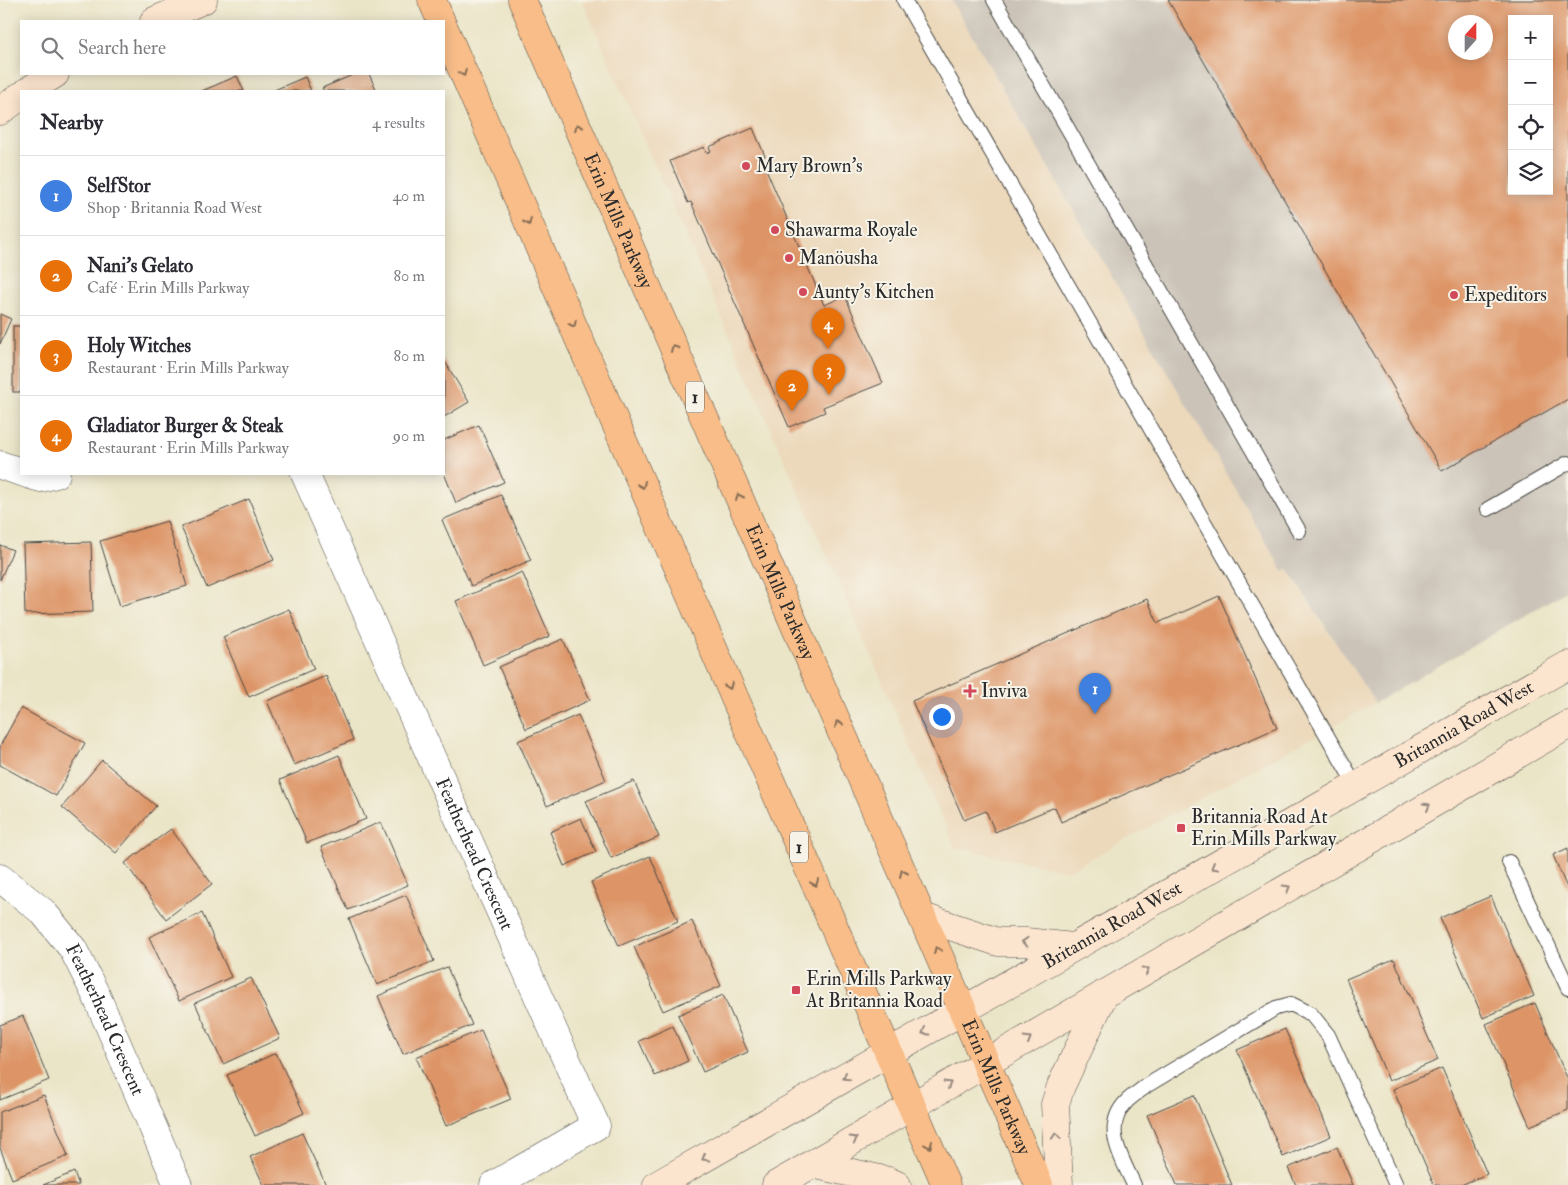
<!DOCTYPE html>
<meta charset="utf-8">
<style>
:root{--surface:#fff;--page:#f2f2f3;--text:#2b2b33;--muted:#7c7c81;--line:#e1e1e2;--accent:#111827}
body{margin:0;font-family:"IM FELL Double Pica",serif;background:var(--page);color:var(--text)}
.controls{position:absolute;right:15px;top:15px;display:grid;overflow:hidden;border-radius:0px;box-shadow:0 2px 12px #0003}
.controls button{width:45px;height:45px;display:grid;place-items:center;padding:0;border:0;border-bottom:1px solid var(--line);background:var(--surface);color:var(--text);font:25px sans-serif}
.compass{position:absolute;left:1448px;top:15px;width:45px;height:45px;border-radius:50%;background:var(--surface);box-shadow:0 2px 12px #0003;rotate:21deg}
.you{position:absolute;left:941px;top:716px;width:18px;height:18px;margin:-12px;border:4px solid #fff;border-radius:50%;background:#1a73e8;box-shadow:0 0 0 8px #1a73e833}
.badge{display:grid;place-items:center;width:32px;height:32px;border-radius:50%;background:var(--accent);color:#fff;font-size:16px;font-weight:700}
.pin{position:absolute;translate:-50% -41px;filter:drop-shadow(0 1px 2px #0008)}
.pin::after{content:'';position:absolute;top:26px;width:18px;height:15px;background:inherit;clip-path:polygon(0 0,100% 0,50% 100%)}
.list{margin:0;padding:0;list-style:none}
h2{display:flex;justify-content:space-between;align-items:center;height:65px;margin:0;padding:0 20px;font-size:21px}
h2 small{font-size:16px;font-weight:400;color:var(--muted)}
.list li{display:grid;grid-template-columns:32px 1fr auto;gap:15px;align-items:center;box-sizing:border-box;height:80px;padding:0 20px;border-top:1px solid var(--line)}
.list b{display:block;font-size:19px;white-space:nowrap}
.list p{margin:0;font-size:16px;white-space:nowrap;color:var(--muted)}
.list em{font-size:16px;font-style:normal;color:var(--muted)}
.icon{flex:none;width:28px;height:28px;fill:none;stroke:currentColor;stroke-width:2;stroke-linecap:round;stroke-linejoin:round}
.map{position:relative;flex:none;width:1568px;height:1185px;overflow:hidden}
.search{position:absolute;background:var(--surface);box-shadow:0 2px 12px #0003;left:20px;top:20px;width:425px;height:55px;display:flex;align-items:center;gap:12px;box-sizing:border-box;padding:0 18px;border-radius:0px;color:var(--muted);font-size:19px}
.panel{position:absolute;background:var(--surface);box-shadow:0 2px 12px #0003;left:20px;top:90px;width:425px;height:385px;border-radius:0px}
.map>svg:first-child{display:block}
.built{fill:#ecd8ba}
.industrial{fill:#cbc3b8;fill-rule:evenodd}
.building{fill:#dd9466;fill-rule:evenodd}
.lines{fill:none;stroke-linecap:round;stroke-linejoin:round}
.lane-casing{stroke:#484743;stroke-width:16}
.street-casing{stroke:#484743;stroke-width:29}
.secondary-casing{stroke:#484743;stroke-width:29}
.primary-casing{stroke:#484743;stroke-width:29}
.lane{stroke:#fff;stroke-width:14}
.street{stroke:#fff;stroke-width:28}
.secondary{stroke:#fce5cf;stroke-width:28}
.primary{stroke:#f8bd88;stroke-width:28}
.oneway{stroke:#876d55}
.oneway2{stroke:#94887d}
.poi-dot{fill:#d1495b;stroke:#f7f3e8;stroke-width:2}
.labels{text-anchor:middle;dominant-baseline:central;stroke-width:4;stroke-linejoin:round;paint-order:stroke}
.shield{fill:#f7f3e8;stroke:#686764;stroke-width:1}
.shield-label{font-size:18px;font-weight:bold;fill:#2b2b2b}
.poi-label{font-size:19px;fill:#2b2b2b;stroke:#f7f3e8;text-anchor:start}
.street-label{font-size:19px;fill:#2b2b2b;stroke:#f7f3e8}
</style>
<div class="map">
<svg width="1568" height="1185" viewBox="0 0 1568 1185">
<rect width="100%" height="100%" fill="#f7f3e8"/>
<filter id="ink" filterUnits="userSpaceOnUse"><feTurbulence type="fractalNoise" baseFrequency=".02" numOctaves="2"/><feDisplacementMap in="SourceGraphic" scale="10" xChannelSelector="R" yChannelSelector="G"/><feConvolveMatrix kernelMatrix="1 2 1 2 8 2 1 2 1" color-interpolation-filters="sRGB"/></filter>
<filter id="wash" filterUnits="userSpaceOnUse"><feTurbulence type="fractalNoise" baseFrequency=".0096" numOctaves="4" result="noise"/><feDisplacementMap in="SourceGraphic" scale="20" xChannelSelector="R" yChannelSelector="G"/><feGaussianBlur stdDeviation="1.12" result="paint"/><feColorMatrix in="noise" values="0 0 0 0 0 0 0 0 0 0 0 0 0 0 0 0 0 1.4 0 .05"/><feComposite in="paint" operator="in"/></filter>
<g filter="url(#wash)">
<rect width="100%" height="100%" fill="#ebe5c8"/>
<polygon class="built" points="582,0 951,0 1283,571 1287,569 1375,703 1068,871 955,847"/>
<path class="industrial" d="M951,0H1568V590L1375,703L1288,569L1283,571ZM1512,19H1549V191H1512ZM1456,22H1486V52H1456Z"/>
<g id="blocks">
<g class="building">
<path d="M1168,0H1568V399L1442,471ZM1512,19H1549V191H1512ZM1456,22H1486V52H1456Z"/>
<polygon points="355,74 369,74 377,91 324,91 322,88"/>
<polygon points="237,76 244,91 202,91"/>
<polygon points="305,77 311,91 272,91"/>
<polygon points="753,128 765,156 759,159 764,170 766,169 824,305 845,296 883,383 823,407 825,412 789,427 691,202 688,203 670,161 704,147 706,153 711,151 709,147"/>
<polygon points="0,314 11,319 0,344"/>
<rect x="13" y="326" width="8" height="66"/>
<polygon points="444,360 469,402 444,417"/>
<polygon points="479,425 504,482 456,503 444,473 444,440"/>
<polygon points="501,495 531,560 471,586 442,520"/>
<polygon points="249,499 274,560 207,588 181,527"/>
<polygon points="167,521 187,586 120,606 100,541"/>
<polygon points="91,542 93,612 25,614 23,544"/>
<polygon points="0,545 13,550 0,580"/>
<polygon points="522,572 550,636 483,665 456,601"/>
<polygon points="1219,596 1277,728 1061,822 1055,807 995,832 986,811 964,820 912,701 1147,599 1158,623"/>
<polygon points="289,609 314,669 249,697 223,637"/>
<polygon points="563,639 590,700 526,729 499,667"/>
<polygon points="326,676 353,740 294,765 267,701"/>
<polygon points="21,708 85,743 56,796 0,765 0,746"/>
<polygon points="578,715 606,780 547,806 518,741"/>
<polygon points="339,755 366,819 307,843 280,780"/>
<polygon points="102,760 156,806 116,853 62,807"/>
<polygon points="634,781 659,837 611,858 586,801"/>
<polygon points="581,818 596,852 564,866 550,832"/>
<polygon points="381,822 408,885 348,910 321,847"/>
<polygon points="171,829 212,884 166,919 125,863"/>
<polygon points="1568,848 1568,890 1553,855"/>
<polygon points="650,856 678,921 619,946 591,882"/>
<polygon points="406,895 434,961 377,985 349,919"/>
<polygon points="1491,896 1534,996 1483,1018 1440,918"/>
<polygon points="202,913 231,977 179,1001 149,937"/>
<polygon points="692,921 721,986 663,1011 634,947"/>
<polygon points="1394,959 1438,1060 1389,1081 1346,979"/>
<polygon points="447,967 472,1025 403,1054 378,996"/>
<polygon points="251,978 280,1038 223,1064 195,1003"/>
<polygon points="723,995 748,1052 703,1072 678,1015"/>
<polygon points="1535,1003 1568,1080 1568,1110 1530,1126 1486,1024"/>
<polygon points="23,1016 49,1080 0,1100 0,1025"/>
<polygon points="673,1026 688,1061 655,1076 639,1041"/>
<polygon points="1285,1029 1331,1136 1283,1157 1237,1050"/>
<polygon points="481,1030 511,1099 446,1126 416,1057"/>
<polygon points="276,1053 304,1113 255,1136 227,1075"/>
<polygon points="1442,1068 1487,1174 1461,1185 1434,1185 1393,1089"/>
<polygon points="44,1095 68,1156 12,1179 0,1148 0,1112"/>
<polygon points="1194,1095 1232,1185 1177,1185 1147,1115"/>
<polygon points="302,1133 326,1185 264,1185 250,1157"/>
<polygon points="1337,1147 1353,1185 1296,1185 1288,1168"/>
<polygon points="74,1172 79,1185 43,1185"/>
</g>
</g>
</g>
<g filter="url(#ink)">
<use href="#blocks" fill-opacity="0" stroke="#484743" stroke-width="1"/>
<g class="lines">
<defs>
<g id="lane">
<polyline points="904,0 1356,786"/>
<polyline points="994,0 1299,531"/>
<polyline points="1488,509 1568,463"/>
<polyline points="1509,862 1568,988"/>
<path d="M1134,1185C1122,1158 1101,1127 1127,1101C1132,1096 1140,1091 1146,1086L1276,1008L1291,1004L1311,1014L1328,1035L1396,1185"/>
</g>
<g id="street">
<polyline points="0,465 21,472"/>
<polyline points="27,474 41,478 56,474"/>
<path id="s1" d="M305,474L596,1126L494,1185"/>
<path id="s2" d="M0,878L43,912L73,949L96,995L178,1185"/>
</g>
<g id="secondary">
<polyline points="154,21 203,0"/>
<polyline points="28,91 55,74"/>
<polyline points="0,111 21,96"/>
<polyline points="923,917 998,942 1026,942 1073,947"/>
<polyline points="812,1164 888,1181 897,1185"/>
<path id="s3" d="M657,1185L1568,665"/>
<polyline points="776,1185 1568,725"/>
<polyline points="1059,1185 1055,1104 1061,1086 1104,994"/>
</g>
<g id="primary">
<polyline points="432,0 441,21"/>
<path id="s4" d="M522,0L1039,1185"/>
<polyline points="444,28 946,1185"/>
</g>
</defs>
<use href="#lane" class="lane-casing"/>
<use href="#street" class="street-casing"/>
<use href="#secondary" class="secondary-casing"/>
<use href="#primary" class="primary-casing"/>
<use href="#lane" class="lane"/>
<use href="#street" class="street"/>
<use href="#secondary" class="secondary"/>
<use href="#primary" class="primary"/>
</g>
<defs><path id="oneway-chevron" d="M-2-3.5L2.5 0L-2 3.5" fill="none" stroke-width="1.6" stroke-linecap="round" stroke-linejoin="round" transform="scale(1.25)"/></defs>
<g class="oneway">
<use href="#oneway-chevron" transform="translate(463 73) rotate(66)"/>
<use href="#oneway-chevron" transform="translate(578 127) rotate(-114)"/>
<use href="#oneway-chevron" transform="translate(528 222) rotate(66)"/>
<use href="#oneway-chevron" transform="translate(573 324) rotate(66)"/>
<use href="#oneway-chevron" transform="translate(674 348) rotate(-114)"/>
<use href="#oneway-chevron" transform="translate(642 485) rotate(67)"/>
<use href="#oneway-chevron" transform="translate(739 497) rotate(-114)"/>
<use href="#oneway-chevron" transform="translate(729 686) rotate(67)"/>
<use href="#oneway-chevron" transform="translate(838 724) rotate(-114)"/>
<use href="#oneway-chevron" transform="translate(903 873) rotate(-114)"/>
<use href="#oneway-chevron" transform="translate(815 883) rotate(67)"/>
<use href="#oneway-chevron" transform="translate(937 950) rotate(-113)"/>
<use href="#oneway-chevron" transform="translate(929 1145) rotate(67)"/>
</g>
<g class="oneway2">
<use href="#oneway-chevron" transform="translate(1427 806) rotate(-30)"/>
<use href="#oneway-chevron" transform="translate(1214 867) rotate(150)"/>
<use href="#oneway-chevron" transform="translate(1287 888) rotate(-30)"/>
<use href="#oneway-chevron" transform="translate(1025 942) rotate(-178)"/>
<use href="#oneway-chevron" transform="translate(1146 970) rotate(-30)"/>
<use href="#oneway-chevron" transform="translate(925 1032) rotate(150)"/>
<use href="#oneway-chevron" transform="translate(1028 1039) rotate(-30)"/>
<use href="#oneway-chevron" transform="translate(846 1077) rotate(150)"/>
<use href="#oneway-chevron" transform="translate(948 1084) rotate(-30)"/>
<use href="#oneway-chevron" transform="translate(1056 1136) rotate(-94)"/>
<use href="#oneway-chevron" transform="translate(854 1139) rotate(-30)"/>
<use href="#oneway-chevron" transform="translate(705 1158) rotate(150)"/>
</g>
</g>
<g class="poi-dot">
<circle cx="746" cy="166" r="5"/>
<circle cx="775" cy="230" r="5"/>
<circle cx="789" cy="258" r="5"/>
<circle cx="803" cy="292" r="5"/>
<circle cx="1454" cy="295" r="5"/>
<path d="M967.5 683.5h5v5h5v5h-5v5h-5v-5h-5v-5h5z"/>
<rect x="1176" y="823" width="10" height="10" rx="2.5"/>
<rect x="791" y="985" width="10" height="10" rx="2.5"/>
</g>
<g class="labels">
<g class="shield">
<rect x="686" y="381.5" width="18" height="31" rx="4"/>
<rect x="790" y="831.5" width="18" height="31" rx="4"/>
</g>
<g class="shield-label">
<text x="695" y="397">1</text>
<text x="799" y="847">1</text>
</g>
<g class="poi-label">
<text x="756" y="166">Mary Brown's</text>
<text x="785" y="230">Shawarma Royale</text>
<text x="799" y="258">Manöusha</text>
<text x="813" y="292">Aunty's Kitchen</text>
<text x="1464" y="295">Expeditors</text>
<text x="981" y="691">Inviva</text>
<text x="1191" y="817">Britannia Road At<tspan x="1191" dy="22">Erin Mills Parkway</tspan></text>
<text x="806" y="979">Erin Mills Parkway<tspan x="806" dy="22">At Britannia Road</tspan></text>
</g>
<g class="street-label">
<text stroke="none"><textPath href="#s4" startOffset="241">Erin Mills Parkway</textPath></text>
<text stroke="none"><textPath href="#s4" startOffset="646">Erin Mills Parkway</textPath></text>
<text stroke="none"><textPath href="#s3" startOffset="929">Britannia Road West</textPath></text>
<text stroke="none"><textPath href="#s1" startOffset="416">Featherhead Crescent</textPath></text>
<text stroke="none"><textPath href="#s3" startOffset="524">Britannia Road West</textPath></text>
<text stroke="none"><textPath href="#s2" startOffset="180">Featherhead Crescent</textPath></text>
<text stroke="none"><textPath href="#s4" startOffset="1186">Erin Mills Parkway</textPath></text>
</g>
</g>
</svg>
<div class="controls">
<button>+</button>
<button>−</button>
<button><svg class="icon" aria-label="locate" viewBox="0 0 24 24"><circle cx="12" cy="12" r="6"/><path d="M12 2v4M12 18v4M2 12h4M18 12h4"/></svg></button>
<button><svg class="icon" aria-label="layers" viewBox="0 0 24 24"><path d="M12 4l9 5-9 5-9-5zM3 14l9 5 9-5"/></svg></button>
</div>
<svg class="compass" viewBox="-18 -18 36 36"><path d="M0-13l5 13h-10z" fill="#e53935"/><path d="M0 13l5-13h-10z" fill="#7c7c81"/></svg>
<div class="you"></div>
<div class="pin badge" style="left:1095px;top:714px;background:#3f7fe0">1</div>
<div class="pin badge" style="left:792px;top:411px;background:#e8710a">2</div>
<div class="pin badge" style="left:829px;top:395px;background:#e8710a">3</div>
<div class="pin badge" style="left:828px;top:349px;background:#e8710a">4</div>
<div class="search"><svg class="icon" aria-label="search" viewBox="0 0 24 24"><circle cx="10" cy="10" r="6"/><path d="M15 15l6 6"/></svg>Search here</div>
<section class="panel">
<h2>Nearby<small>4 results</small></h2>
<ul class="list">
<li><span class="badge" style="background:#3f7fe0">1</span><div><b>SelfStor</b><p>Shop · Britannia Road West</p></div><em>40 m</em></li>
<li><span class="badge" style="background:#e8710a">2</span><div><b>Nani’s Gelato</b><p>Café · Erin Mills Parkway</p></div><em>80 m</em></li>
<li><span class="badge" style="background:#e8710a">3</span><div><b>Holy Witches</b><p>Restaurant · Erin Mills Parkway</p></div><em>80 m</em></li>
<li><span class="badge" style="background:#e8710a">4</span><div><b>Gladiator Burger &amp; Steak</b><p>Restaurant · Erin Mills Parkway</p></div><em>90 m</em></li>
</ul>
</section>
</div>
